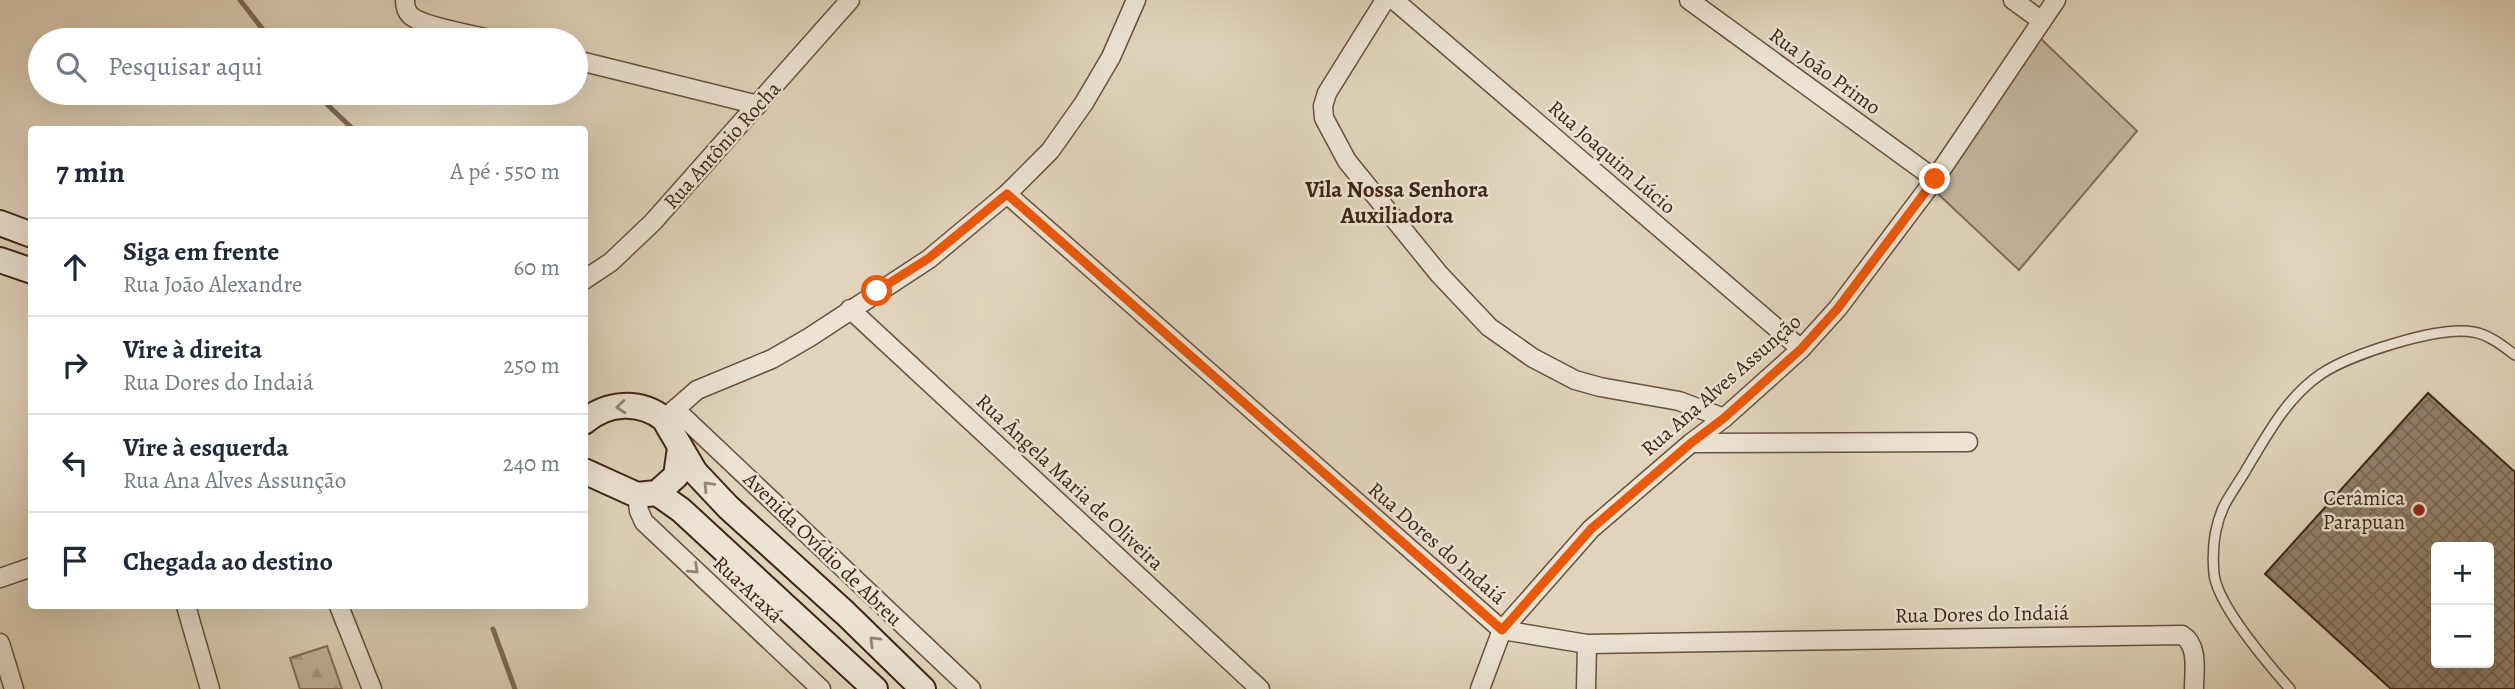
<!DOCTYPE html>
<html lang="pt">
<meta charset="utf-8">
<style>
:root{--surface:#fff;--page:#f6f6f7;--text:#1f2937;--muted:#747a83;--line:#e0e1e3}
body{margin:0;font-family:Alegreya,serif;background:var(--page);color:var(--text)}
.controls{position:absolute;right:21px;bottom:21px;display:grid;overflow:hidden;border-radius:7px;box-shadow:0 7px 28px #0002}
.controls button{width:63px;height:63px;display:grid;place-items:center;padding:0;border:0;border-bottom:2px solid var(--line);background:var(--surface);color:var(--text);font:35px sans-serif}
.stop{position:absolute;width:21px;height:21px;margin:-16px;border:5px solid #ea580c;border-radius:50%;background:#fff}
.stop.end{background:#ea580c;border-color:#fff;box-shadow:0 2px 7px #0008}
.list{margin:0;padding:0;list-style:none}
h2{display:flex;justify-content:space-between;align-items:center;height:91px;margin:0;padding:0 28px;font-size:30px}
h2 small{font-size:23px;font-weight:400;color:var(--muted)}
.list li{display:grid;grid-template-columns:46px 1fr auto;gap:21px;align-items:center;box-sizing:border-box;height:98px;padding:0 28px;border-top:2px solid var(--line)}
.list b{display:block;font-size:26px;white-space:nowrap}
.list p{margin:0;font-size:23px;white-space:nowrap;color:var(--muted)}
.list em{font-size:23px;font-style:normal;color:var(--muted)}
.icon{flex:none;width:38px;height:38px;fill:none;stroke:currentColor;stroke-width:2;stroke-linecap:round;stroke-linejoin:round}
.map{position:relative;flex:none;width:2515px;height:689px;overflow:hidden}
.search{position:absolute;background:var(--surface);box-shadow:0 7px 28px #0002;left:28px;top:28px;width:560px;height:77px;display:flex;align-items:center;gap:18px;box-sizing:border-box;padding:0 24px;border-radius:38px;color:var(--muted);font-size:26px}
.panel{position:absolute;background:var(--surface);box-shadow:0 7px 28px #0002;left:28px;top:126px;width:560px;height:483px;border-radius:7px}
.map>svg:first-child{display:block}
.forest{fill:url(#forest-firs);stroke:#826e5a;stroke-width:2}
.pitch{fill:#c5b6a0;stroke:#826e5a;stroke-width:2}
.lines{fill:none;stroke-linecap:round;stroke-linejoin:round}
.stream{stroke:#7f6a57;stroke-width:5}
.building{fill:url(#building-cross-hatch);stroke:#3e2515;stroke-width:2;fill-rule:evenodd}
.lane-casing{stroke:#67513f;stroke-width:12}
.street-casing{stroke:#67513f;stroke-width:21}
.secondary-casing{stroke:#3e2515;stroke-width:28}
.lane{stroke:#ece3d3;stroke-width:9}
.street{stroke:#ece3d3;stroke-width:18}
.secondary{stroke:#ece3d3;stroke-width:24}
.oneway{stroke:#958474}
.route{stroke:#ea580c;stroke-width:9}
.poi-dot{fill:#8f2418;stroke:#ece3d3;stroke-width:2.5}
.labels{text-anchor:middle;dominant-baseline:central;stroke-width:5;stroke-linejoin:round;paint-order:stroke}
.street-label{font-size:21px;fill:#3e2515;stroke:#ece3d3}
.poi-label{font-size:21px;fill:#3e2515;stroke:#ece3d3;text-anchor:end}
.neighbourhood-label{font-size:23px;font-weight:bold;fill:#3e2515;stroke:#ece3d3}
</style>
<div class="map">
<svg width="2515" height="689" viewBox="0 0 2515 689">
<defs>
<pattern id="forest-firs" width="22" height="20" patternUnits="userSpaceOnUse" patternTransform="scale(1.75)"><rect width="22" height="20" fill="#c5b6a0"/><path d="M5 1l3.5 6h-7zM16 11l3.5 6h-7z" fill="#aa9c89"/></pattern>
<pattern id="building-cross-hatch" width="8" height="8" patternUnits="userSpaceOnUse" patternTransform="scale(1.75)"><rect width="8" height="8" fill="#93806c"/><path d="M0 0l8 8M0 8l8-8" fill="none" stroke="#796958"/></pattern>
</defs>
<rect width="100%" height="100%" fill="#e1d4bc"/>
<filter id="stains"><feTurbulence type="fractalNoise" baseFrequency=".00286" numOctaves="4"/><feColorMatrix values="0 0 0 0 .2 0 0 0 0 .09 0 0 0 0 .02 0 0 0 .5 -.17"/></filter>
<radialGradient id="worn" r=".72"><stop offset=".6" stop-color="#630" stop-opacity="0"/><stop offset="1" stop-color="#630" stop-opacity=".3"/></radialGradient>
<polygon class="forest" points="327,646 342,689 300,689 290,658"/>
<polygon class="pitch" points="2039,37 2137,131 2019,270 1936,192"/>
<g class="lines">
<g class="stream">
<polyline points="240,0 271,40"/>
<polyline points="315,93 354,130"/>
<polyline points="493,629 515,689"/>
</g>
</g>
<path class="building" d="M2428,393L2515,472V689H2391L2265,574ZM2436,547H2489V663H2436Z"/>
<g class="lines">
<defs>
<path id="lane" d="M2290,689C2268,664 2218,606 2214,574C2212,552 2214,527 2224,506C2230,494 2239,482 2246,470C2267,435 2287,397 2321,374C2351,354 2438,326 2473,332C2488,334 2503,346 2515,355"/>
<g id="street">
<path d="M405,0C405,5 406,11 410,15C420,26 478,36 495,40"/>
<polyline points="1385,0 1327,93 1323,106 1324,118 1347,161 1439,274 1489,327 1533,358 1575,380 1600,387 1679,401 1724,418"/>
<polyline points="1394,0 1801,349"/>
<polyline points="1689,0 1935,179"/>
<polyline points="2013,0 2042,21"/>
<polyline points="576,60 758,105"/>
<path d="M1007,194L1502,630L1587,644L2182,635C2199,645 2194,671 2194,689"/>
<polyline points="584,280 611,262 653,222 850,0"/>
<polyline points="850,309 1260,689"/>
<polyline points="675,409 971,689"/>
<polyline points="664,419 697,390 772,359 810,337 929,259 1007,194 1050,151 1084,103 1111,57 1136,0"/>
<polyline points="1691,443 1968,442"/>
<polyline points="637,495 639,511 644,522 821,689"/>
<polyline points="0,578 32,567"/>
<polyline points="186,606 210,689"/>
<polyline points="339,606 372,689"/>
<polyline points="0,643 14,689"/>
<polyline points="1480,689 1502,630 1591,529 1691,443 1724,418 1801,349 1838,308 1935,179 2056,0"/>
<polyline points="1586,689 1587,644"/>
</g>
<g id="secondary">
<polyline points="0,223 32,235"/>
<polyline points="0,260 32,271"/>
<path d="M584,422C607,402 640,400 664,419L695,472L728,507L845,613L923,689"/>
<polyline points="584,471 637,495 657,493 676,476 680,448"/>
<polyline points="657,493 681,510 875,689"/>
</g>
</defs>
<use href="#lane" class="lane-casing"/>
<use href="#street" class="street-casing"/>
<use href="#secondary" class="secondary-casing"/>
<use href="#lane" class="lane"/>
<use href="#street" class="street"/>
<use href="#secondary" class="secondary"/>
</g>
<defs><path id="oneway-chevron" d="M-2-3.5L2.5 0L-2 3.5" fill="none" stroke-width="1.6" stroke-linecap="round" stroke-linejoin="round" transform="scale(1.75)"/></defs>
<g class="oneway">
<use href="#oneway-chevron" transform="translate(621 407) rotate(174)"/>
<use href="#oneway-chevron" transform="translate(708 486) rotate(-133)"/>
<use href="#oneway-chevron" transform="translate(694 569) rotate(43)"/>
<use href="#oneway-chevron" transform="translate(874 641) rotate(-135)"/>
</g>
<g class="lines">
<polyline class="route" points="877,291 929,258 1007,194 1502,630 1591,529 1691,443 1724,418 1801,349 1838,308 1935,179"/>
</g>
<circle class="poi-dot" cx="2419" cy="510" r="7"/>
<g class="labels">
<g class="street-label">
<text transform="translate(1825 71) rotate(36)">Rua João Primo</text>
<text transform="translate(722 145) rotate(-48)">Rua Antônio Rocha</text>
<text transform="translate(1612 157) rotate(41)">Rua Joaquim Lúcio</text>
<text transform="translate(1721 385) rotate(-41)">Rua Ana Alves Assunção</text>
<text transform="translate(1070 482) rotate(43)">Rua Ângela Maria de Oliveira</text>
<text transform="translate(1437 543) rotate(41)">Rua Dores do Indaiá</text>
<text transform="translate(823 549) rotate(44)">Avenida Ovídio de Abreu</text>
<text transform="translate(748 589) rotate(43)">Rua Araxá</text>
<text transform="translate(1982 614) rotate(-1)">Rua Dores do Indaiá</text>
</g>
<g class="poi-label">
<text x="2405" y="498">Cerâmica<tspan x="2405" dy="24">Parapuan</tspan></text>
</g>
<g class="neighbourhood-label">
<text x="1397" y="189">Vila Nossa Senhora<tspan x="1397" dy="26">Auxiliadora</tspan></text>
</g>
</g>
<rect width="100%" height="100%" filter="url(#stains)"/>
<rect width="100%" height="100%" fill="url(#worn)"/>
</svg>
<div class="controls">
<button>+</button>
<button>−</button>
</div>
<div class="stop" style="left:877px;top:291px"></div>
<div class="stop end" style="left:1935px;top:179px"></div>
<div class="search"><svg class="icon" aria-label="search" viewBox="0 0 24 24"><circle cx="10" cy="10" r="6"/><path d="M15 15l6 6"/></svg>Pesquisar aqui</div>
<section class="panel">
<h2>7 min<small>A pé · 550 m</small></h2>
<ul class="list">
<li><svg class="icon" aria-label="ahead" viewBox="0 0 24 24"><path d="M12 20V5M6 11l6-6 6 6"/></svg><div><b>Siga em frente</b><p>Rua João Alexandre</p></div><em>60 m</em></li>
<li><svg class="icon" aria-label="right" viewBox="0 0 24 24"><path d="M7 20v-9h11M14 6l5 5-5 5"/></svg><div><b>Vire à direita</b><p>Rua Dores do Indaiá</p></div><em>250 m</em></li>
<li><svg class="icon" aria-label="left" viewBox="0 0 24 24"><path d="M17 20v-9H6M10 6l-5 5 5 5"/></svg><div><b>Vire à esquerda</b><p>Rua Ana Alves Assunção</p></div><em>240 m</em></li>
<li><svg class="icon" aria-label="arrive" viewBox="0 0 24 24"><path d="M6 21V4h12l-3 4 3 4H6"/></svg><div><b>Chegada ao destino</b></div></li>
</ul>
</section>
</div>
